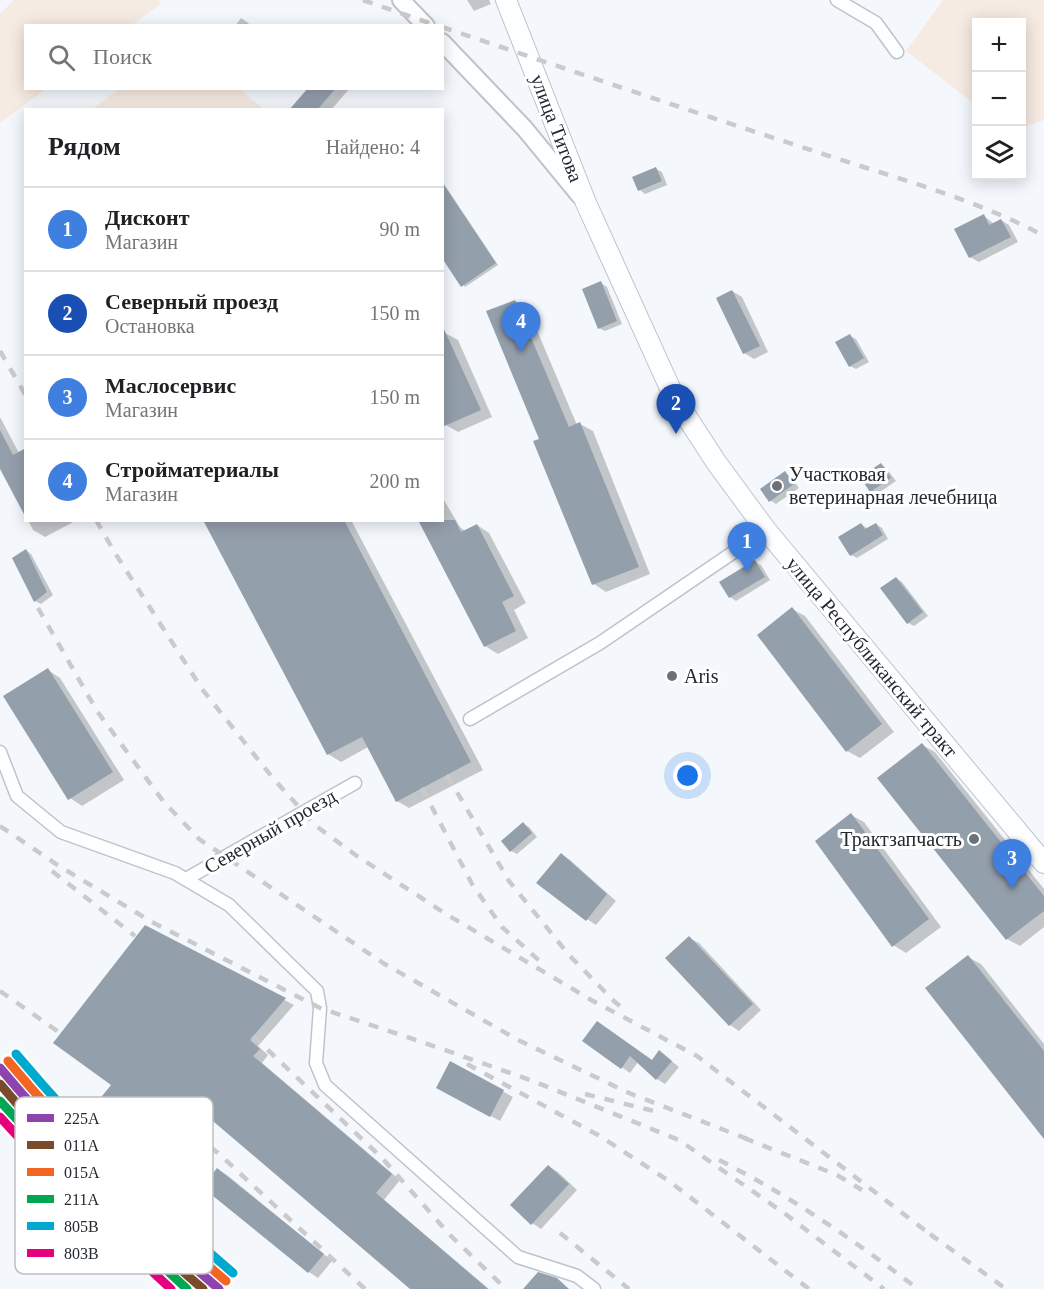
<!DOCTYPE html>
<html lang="ru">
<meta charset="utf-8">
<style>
:root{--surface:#fff;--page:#f2f2f2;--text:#202124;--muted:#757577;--line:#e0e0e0;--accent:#0b8043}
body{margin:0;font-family:Georgia,serif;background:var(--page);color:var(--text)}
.controls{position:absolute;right:18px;top:18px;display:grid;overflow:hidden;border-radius:0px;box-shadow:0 3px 15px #0003}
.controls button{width:54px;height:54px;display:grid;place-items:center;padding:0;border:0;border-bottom:2px solid var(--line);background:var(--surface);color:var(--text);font:30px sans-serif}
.you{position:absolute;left:688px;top:776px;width:21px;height:21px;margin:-15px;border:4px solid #fff;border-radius:50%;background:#1a73e8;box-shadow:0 0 0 9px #1a73e833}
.badge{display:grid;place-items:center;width:39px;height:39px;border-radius:50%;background:var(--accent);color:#fff;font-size:20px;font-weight:700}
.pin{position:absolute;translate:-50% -50px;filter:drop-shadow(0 2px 3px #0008)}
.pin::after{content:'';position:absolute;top:32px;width:21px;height:18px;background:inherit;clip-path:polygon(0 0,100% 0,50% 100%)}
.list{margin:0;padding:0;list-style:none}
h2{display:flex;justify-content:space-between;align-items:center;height:78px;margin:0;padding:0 24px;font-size:26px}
h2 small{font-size:20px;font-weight:400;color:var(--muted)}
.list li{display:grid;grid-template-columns:39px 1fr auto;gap:18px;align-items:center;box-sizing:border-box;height:84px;padding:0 24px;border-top:2px solid var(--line)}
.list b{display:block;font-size:22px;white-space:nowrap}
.list p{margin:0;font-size:20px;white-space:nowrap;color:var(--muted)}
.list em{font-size:20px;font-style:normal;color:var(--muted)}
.icon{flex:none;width:33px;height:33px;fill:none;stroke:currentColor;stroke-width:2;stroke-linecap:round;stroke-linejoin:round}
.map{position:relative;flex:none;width:1044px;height:1289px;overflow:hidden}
.search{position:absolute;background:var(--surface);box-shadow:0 3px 15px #0003;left:24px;top:24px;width:420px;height:66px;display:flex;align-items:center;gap:15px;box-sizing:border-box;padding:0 21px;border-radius:0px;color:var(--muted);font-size:22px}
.panel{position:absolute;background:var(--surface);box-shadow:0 3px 15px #0003;left:24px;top:108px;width:420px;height:414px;border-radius:0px}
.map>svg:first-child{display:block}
.green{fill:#f6ebe2}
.shadow{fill:#0003}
.building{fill:#949fac}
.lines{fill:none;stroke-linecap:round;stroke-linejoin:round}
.street-casing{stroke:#bfc3c9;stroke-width:15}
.secondary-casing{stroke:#bfc3c9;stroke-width:20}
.primary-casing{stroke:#bfc3c9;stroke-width:22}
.street{stroke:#fdfeff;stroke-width:12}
.secondary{stroke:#fdfeff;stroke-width:16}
.primary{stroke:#fdfeff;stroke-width:20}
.rail{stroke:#cacacc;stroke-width:4.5;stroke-dasharray:10 10;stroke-linecap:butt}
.rail-1-casing{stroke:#fff;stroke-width:14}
.rail-2-casing{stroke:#fff;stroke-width:14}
.rail-3-casing{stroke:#fff;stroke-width:14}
.rail-4-casing{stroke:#fff;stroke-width:14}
.rail-5-casing{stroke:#fff;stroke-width:14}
.rail-6-casing{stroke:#fff;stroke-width:14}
.rail-1{stroke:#8e44ad;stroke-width:9}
.rail-2{stroke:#7a4b2a;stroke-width:9}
.rail-3{stroke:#f26522;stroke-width:9}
.rail-4{stroke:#00a651;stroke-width:9}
.rail-5{stroke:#00a9ce;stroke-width:9}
.rail-6{stroke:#e5007d;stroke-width:9}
.poi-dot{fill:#6d7177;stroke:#fff;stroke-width:2}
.labels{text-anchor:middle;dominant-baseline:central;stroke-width:6;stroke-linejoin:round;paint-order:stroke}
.street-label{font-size:20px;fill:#242930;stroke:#fff}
.poi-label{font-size:20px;fill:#242930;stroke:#fff;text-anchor:start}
.key{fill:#fff;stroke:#bdbfc1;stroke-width:1.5}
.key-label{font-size:16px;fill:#242930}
</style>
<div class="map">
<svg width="1044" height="1289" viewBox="0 0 1044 1289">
<rect width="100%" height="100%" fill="#f4f8fc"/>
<g class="green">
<polygon points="14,0 158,0 161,4 132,25 26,26 26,88 46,89 0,123 0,14"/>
<polygon points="943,0 1044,0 1044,120 1022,128 1022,22 976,22 976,105 906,51"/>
<polygon points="119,89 240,89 263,109 92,109"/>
</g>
<g class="shadow">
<polygon points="467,0 489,0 491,4 474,11"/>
<polygon points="241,18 247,22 251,26 235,26"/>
<polygon points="310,88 350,88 331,110 291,110"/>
<polygon points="656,169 662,172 667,185 645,194 640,190"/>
<polygon points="442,181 498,265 465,287 442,256"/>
<polygon points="984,216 994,224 1001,220 1009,225 1018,242 979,262 970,257 956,230"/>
<polygon points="601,283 607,287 622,324 605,331 599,328"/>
<polygon points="732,291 742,297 768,352 754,359 744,353"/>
<polygon points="515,301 528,309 577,425 580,424 593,431 650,574 606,592 594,584 541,440"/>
<polygon points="445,333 458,340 492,417 458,432 446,425"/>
<polygon points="850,336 856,339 869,362 856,369 850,366"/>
<polygon points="0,417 19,453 0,466"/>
<polygon points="881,464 886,468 896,481 877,494 871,491"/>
<polygon points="785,473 791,477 799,488 776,504 770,500"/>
<polygon points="442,497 460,527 465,531 477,525 489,533 526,603 514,610 528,638 498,654 485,646 423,526 417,520 442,520"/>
<polygon points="28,520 77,520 45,537 33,530"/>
<polygon points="205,520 351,520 483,770 409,808 397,801 368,747 341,762 328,754"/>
<polygon points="861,524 868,529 876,524 882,528 888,539 857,558 851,555"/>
<polygon points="26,550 31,554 53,595 41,604 35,601"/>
<polygon points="755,562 761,565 770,580 736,601 730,597 721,582"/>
<polygon points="896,578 902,582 928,616 914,626 908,623"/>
<polygon points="792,609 805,616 894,732 860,758 847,751"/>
<polygon points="48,670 60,678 124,780 82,806 70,798"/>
<polygon points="922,745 935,752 1044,889 1044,927 1020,946 1007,939 879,778"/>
<polygon points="851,815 864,822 941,927 906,953 893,945"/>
<polygon points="523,824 529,827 537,837 517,854 511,851"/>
<polygon points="561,854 570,860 616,901 596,925 587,919"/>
<polygon points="145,927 294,1005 258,1046 268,1055 262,1063 400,1180 384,1200 489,1289 413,1289 203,1110 166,1154 156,1149 113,1085"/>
<polygon points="689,938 699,943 761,1010 739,1031 730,1025 667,958"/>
<polygon points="968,957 981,964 1044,1044 1044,1136"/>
<polygon points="584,1041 652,1061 660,1052 679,1067 665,1084 657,1079 638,1062 630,1073"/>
<polygon points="451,1063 513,1097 500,1121 438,1087"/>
<polygon points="548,1166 558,1172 577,1190 541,1229 532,1223"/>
<polygon points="218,1170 227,1175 332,1261 318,1278 309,1272 204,1187"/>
</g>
<g class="building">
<polygon points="308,88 336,88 317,110 289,110"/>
<polygon points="656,167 662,181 638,191 632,177"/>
<polygon points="442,182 496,263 461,287 442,258"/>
<polygon points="984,214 989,225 1001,219 1011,237 969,258 954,229"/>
<polygon points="601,281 617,321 598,329 582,289"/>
<polygon points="732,290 760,346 743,354 716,298"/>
<polygon points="515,300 569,427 580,422 639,567 592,585 533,441 539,439 486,311"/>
<polygon points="442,325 481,410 442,427"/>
<polygon points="850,334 864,358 849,367 835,342"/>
<polygon points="0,430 13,455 26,448 26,518 0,469"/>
<polygon points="881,463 891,478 870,492 860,477"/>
<polygon points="785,471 794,484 769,502 760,489"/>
<polygon points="203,520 344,520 471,762 396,802 362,737 327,755"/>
<polygon points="418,520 455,520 461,532 477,524 514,596 502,602 516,631 484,647"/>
<polygon points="861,523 865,529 876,523 883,535 850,556 838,537"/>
<polygon points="26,549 47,592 34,602 12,558"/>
<polygon points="755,560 765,577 729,598 719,582"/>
<polygon points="896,577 923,612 907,624 880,588"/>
<polygon points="792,607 882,724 846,752 757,635"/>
<polygon points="48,668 113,772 68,800 3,696"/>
<polygon points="922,743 1044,896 1044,911 1006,940 877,778"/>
<polygon points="851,813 929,919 892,947 815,841"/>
<polygon points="523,822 532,833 510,852 501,841"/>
<polygon points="561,853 607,894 586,921 536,883"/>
<polygon points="145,925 286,998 250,1040 260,1049 253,1056 392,1174 376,1193 488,1289 410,1289 194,1105 156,1150 98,1101 111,1085 53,1043"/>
<polygon points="689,936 753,1004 729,1026 665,958"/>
<polygon points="968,955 1044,1051 1044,1139 925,988"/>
<polygon points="597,1021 652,1060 659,1050 672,1061 656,1080 630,1056 621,1069 582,1041"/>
<polygon points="450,1061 504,1090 490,1117 436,1088"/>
<polygon points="548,1165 569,1184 531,1225 510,1205"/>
<polygon points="217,1168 324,1254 308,1273 202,1187"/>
<polygon points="538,1272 557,1278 569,1289 523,1289"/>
</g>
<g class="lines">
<defs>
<g id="street">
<polyline points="837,0 876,23 897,52"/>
<polyline points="470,719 600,643 766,530"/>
<polyline points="0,752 17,796 61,832 175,873 229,905 317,991 320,1008 316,1063 325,1085 518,1257 577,1276 594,1289"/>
<polyline points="186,879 355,783"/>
</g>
<g id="secondary">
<polyline points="401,0 426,26"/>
<polyline points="442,42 525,129 580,196"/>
</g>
<polyline id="primary" points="506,0 586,203 675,399 716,462 766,530 1044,863"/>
</defs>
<use href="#street" class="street-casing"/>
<use href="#secondary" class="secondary-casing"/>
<use href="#primary" class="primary-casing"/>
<use href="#street" class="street"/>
<use href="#secondary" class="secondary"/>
<use href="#primary" class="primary"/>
<g class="rail">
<polyline points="363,0 438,26"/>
<path d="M442,27C566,69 690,111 814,151C891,177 972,197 1044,236"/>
<polyline points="0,351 26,396"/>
<polyline points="96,520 115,553 202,689 272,777 316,826 357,856 446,914 593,1001 697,1056 935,1238"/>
<polyline points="38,608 97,711 163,801 199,839 383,963 518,1040 629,1093 750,1140"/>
<polyline points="447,775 509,881 569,955 615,1002 627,1012"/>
<polyline points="422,788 472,884 502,927 543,964"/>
<polyline points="0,826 59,866 152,922 320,1008 422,1042 533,1081 679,1140 784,1213 884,1289"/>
<polyline points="52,871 135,936"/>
<polyline points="0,991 60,1033"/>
<polyline points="253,1036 382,1158 450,1235 506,1289"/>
<polyline points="467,1064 598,1135 669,1181 809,1289"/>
<polyline points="585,1094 658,1112"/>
<polyline points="179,1122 218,1153 365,1289"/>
<polyline points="744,1138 837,1175 862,1190"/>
<path d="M719,1160C789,1195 855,1241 918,1289"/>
<polyline points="560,1233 629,1289"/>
<polyline points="930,1234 1006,1289"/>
</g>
<defs>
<path id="rail-1" d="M0,1068C67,1148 140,1221 219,1289"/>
<path id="rail-2" d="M0,1084C62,1158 130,1226 203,1289"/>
<path id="rail-3" d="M8,1061C75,1141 147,1214 226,1281"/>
<polyline id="rail-4" points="0,1101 90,1199 187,1289"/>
<path id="rail-5" d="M16,1054C83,1133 154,1206 233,1273"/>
<polyline id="rail-6" points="0,1117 82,1206 171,1289"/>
</defs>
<use href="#rail-1" class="rail-1-casing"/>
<use href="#rail-2" class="rail-2-casing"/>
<use href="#rail-3" class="rail-3-casing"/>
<use href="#rail-4" class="rail-4-casing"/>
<use href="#rail-5" class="rail-5-casing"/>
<use href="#rail-6" class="rail-6-casing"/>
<use href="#rail-1" class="rail-1"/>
<use href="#rail-2" class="rail-2"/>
<use href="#rail-3" class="rail-3"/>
<use href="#rail-4" class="rail-4"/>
<use href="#rail-5" class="rail-5"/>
<use href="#rail-6" class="rail-6"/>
</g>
<g class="poi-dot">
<circle cx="777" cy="486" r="6"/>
<circle cx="672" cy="676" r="6"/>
<circle cx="974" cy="839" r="6"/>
</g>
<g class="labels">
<g class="street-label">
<text transform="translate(557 128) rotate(69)">улица Титова</text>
<text transform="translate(872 657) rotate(50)">улица Республиканский тракт</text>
<text transform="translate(270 831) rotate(-30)">Северный проезд</text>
</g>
<g class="poi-label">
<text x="789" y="474">Участковая<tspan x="789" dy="23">ветеринарная лечебница</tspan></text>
<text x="684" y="676">Aris</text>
<text x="962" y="839" text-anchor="end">Трактзапчасть</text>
</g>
</g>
<rect x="15" y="1097" width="198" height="177" rx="9" class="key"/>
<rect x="27" y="1114" width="27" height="8" fill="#8e44ad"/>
<rect x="27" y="1141" width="27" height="8" fill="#7a4b2a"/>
<rect x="27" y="1168" width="27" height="8" fill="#f26522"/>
<rect x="27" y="1195" width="27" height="8" fill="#00a651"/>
<rect x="27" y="1222" width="27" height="8" fill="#00a9ce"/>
<rect x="27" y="1249" width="27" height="8" fill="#e5007d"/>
<g class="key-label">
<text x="64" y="1124">225А</text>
<text x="64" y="1151">011А</text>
<text x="64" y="1178">015А</text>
<text x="64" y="1205">211А</text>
<text x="64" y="1232">805В</text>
<text x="64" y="1259">803В</text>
</g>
</svg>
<div class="controls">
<button>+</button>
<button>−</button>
<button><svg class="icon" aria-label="layers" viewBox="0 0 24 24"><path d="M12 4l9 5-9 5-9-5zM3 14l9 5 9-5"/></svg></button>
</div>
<div class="you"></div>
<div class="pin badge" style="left:747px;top:572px;background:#3f7fe0">1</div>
<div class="pin badge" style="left:676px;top:434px;background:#1a4fb4">2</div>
<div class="pin badge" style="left:1012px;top:889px;background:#3f7fe0">3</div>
<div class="pin badge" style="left:521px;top:352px;background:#3f7fe0">4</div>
<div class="search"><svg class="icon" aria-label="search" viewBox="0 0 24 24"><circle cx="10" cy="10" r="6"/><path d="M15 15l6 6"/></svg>Поиск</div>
<section class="panel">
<h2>Рядом<small>Найдено: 4</small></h2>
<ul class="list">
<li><span class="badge" style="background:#3f7fe0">1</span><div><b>Дисконт</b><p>Магазин</p></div><em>90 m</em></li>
<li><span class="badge" style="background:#1a4fb4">2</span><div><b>Северный проезд</b><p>Остановка</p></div><em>150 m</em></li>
<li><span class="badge" style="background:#3f7fe0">3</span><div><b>Маслосервис</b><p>Магазин</p></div><em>150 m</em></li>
<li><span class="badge" style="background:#3f7fe0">4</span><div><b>Стройматериалы</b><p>Магазин</p></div><em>200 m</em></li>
</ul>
</section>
</div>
